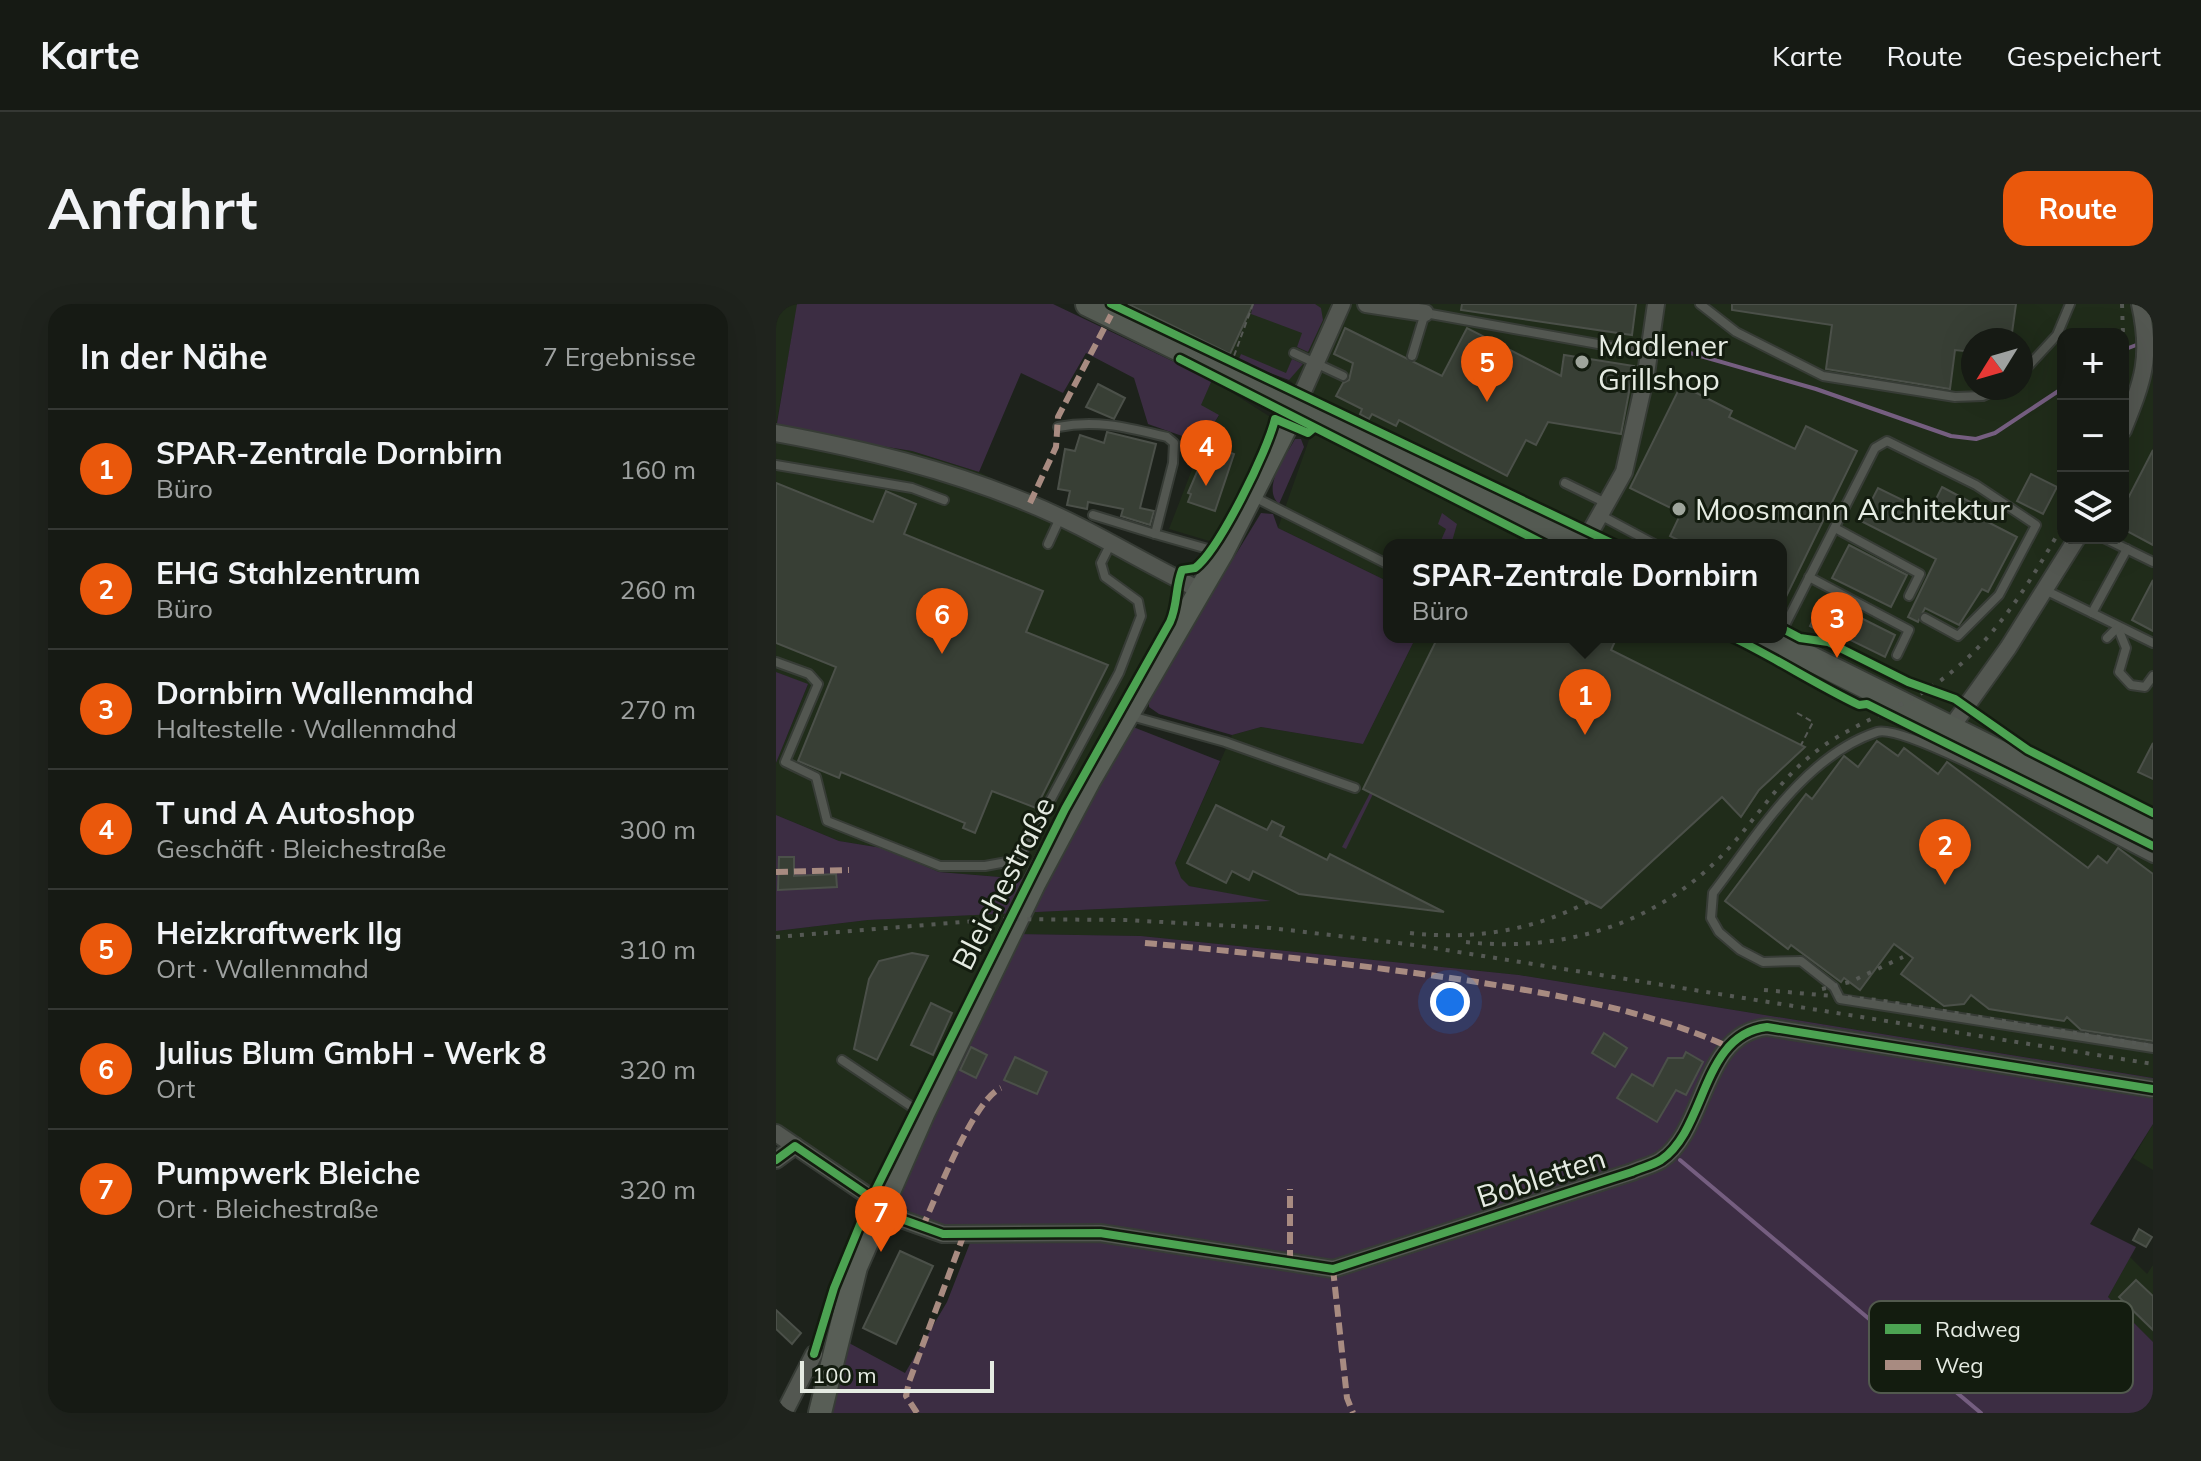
<!DOCTYPE html>
<html lang="de">
<meta charset="utf-8">
<style>
:root{--surface:#161a14;--page:#1f231d;--text:#f1f3f6;--muted:#9ea1a0;--line:#353834;--accent:#ea580c}
body{margin:0;font-family:Mulish,sans-serif;background:var(--page);color:var(--text)}
.controls{position:absolute;right:24px;top:24px;display:grid;overflow:hidden;border-radius:16px;box-shadow:0 8px 32px #0002}
.controls button{width:72px;height:72px;display:grid;place-items:center;padding:0;border:0;border-bottom:2px solid var(--line);background:var(--surface);color:var(--text);font:40px sans-serif}
.compass{position:absolute;left:1185px;top:24px;width:72px;height:72px;border-radius:50%;background:var(--surface);box-shadow:0 8px 32px #0002;rotate:233deg}
.scale{position:absolute;left:24px;bottom:20px;width:194px;box-sizing:border-box;padding-left:8px;border:4px solid #e5ebe2;border-top:0;font-size:22px;line-height:28px;white-space:nowrap;color:#e5ebe2;-webkit-text-stroke:6px #131c0f;paint-order:stroke}
.you{position:absolute;left:674px;top:698px;width:28px;height:28px;margin:-20px;border:6px solid #fff;border-radius:50%;background:#1a73e8;box-shadow:0 0 0 12px #1a73e833}
.badge{display:grid;place-items:center;width:52px;height:52px;border-radius:50%;background:var(--accent);color:#fff;font-size:26px;font-weight:700}
.pin{position:absolute;translate:-50% -66px;filter:drop-shadow(0 2px 4px #0008)}
.pin::after{content:'';position:absolute;top:42px;width:28px;height:24px;background:inherit;clip-path:polygon(0 0,100% 0,50% 100%)}
.popup{position:absolute;left:607px;top:235px;width:404px;height:104px;box-sizing:border-box;display:grid;place-content:center;border-radius:16px;background:var(--surface);filter:drop-shadow(0 2px 6px #0005);font-size:26px;white-space:nowrap;color:var(--muted)}
.popup b{font-size:30px;color:var(--text)}
.popup::after{content:'';position:absolute;left:50%;top:100%;margin-left:-16px;border:16px solid transparent;border-top-color:var(--surface)}
.list{margin:0;padding:0;list-style:none}
h2{display:flex;justify-content:space-between;align-items:center;height:104px;margin:0;padding:0 32px;font-size:34px}
h2 small{font-size:26px;font-weight:400;color:var(--muted)}
.list li{display:grid;grid-template-columns:52px 1fr auto;gap:24px;align-items:center;box-sizing:border-box;height:120px;padding:0 32px;border-top:2px solid var(--line)}
.list b{display:block;font-size:30px;white-space:nowrap}
.list p{margin:0;font-size:26px;white-space:nowrap;color:var(--muted)}
.list em{font-size:26px;font-style:normal;color:var(--muted)}
.icon{flex:none;width:44px;height:44px;fill:none;stroke:currentColor;stroke-width:2;stroke-linecap:round;stroke-linejoin:round}
.map{position:relative;flex:none;width:1377px;height:1109px;overflow:hidden;border-radius:24px}
header{display:flex;align-items:center;gap:48px;box-sizing:border-box;height:112px;padding:0 40px;background:var(--surface);border-bottom:2px solid var(--line)}
header strong{font-size:38px}
nav{display:flex;gap:44px;margin-inline-start:auto;font-size:28px}
.intro{display:flex;align-items:center;justify-content:space-between;box-sizing:border-box;height:192px;padding:0 48px}
h1{margin:0;font-size:56px}
.button{padding:20px 36px;border-radius:24px;background:var(--accent);color:#fff;font-size:28px;font-weight:700}
main{display:flex;gap:48px;padding:0 48px}
aside{flex:1;background:var(--surface);border-radius:24px;box-shadow:0 8px 32px #0002}
.map>svg:first-child{display:block}
.built{fill:#202c1a;fill-rule:evenodd}
.green{fill:#3c2d43}
.lines{fill:none;stroke-linecap:round;stroke-linejoin:round}
.stream{stroke:#755e80;stroke-width:4}
.building{fill:#383f35;stroke:#4b5049;stroke-width:2}
.service-casing{stroke:#373c36;stroke-width:12}
.minor-casing{stroke:#373c36;stroke-width:20}
.secondary-casing{stroke:#373c36;stroke-width:26}
.primary-casing{stroke:#373c36;stroke-width:28}
.path{stroke:#575a56;stroke-width:2;stroke-dasharray:6 4;stroke-linecap:butt}
.service{stroke:#535751;stroke-width:8}
.minor{stroke:#535751;stroke-width:16}
.secondary{stroke:#585e56;stroke-width:22}
.primary{stroke:#545a52;stroke-width:24}
.rail{stroke:#555954;stroke-width:4;stroke-dasharray:4 8;stroke-linecap:butt}
.quiet{stroke:#a88b81;stroke-width:6;stroke-dasharray:12 6;stroke-linecap:butt}
.cycleway-casing{stroke:#131c0f;stroke-width:13}
.cycleway{stroke:#4ca352;stroke-width:8}
.poi-dot{fill:#9fa59c;stroke:#131c0f;stroke-width:3}
.labels{text-anchor:middle;dominant-baseline:central;stroke-width:6;stroke-linejoin:round;paint-order:stroke}
.poi-label{font-size:30px;fill:#e5ebe2;stroke:#131c0f;text-anchor:start}
.street-label{font-size:30px;fill:#e5ebe2;stroke:#131c0f}
.key{fill:#131c0f;stroke:#525a4e;stroke-width:2}
.key-label{font-size:22px;fill:#e5ebe2}
</style>
<header>
<strong>Karte</strong>
<nav><a>Karte</a><a>Route</a><a>Gespeichert</a></nav>
</header>
<div class="intro"><h1>Anfahrt</h1><a class="button">Route</a></div>
<main>
<aside>
<h2>In der Nähe<small>7 Ergebnisse</small></h2>
<ul class="list">
<li><span class="badge">1</span><div><b>SPAR-Zentrale Dornbirn</b><p>Büro</p></div><em>160 m</em></li>
<li><span class="badge">2</span><div><b>EHG Stahlzentrum</b><p>Büro</p></div><em>260 m</em></li>
<li><span class="badge">3</span><div><b>Dornbirn Wallenmahd</b><p>Haltestelle · Wallenmahd</p></div><em>270 m</em></li>
<li><span class="badge">4</span><div><b>T und A Autoshop</b><p>Geschäft · Bleichestraße</p></div><em>300 m</em></li>
<li><span class="badge">5</span><div><b>Heizkraftwerk Ilg</b><p>Ort · Wallenmahd</p></div><em>310 m</em></li>
<li><span class="badge">6</span><div><b>Julius Blum GmbH - Werk 8</b><p>Ort</p></div><em>320 m</em></li>
<li><span class="badge">7</span><div><b>Pumpwerk Bleiche</b><p>Ort · Bleichestraße</p></div><em>320 m</em></li>
</ul>
</aside>
<div class="map">
<svg width="1377" height="1109" viewBox="0 0 1377 1109">
<rect width="100%" height="100%" fill="#1d221b"/>
<g class="built">
<polygon points="0,0 22,0 0,122"/>
<path d="M347,0H1377V774L743,671L365,632L240,630L112,895L0,821V627L92,616L490,597L413,582L404,574L399,559L456,431L485,423L587,440L640,333H1005V241H613V278L502,224L534,133L535,94L513,76L462,57ZM1287,30H1347V234H1287ZM1197,36H1245V84H1197Z"/>
<polygon points="436,76 496,114 440,239 393,225 427,137 443,112 424,102"/>
<polygon points="0,125 136,147 203,168 420,278 262,576 163,568 106,544 63,537 0,511 0,459 32,381 0,368"/>
<polygon points="1377,820 1377,866 1357,854"/>
<polygon points="1354,953 1371,970 1377,961 1377,1038 1332,993"/>
</g>
<g class="green">
<polygon points="21,0 277,0 436,76 425,101 443,111 426,139 372,120 358,74 310,49 287,89 245,69 203,168 136,147 0,125"/>
<polygon points="477,0 539,0 545,4 547,16 532,48 521,43 526,29 475,10"/>
<polygon points="465,50 510,69 516,55 527,60 513,76 462,57"/>
<path d="M519,135H525L528,143L503,200C485,184 510,152 519,135Z"/>
<polygon points="485,209 497,210 502,224 613,278 613,333 640,333 587,440 485,423 456,431 383,410 373,403 373,393"/>
<polygon points="666,209 681,220 675,241 663,241 670,225 662,220"/>
<polygon points="0,368 32,380 0,459"/>
<polygon points="352,421 444,457 399,559 405,574 413,582 495,597 92,616 0,627 0,511 63,537 106,544 163,568 262,576"/>
<polygon points="594,489 597,490 570,545 566,543"/>
<polygon points="240,630 365,632 743,671 1377,774 1377,820 1314,920 1360,943 1332,993 1377,1038 1377,1109 52,1109 73,1039 129,1069 171,998 194,939 140,914 130,904 112,895"/>
</g>
<g class="lines">
<g class="stream">
<polyline points="886,41 1040,85 1175,132 1200,135 1219,129 1287,84"/>
<polyline points="1347,46 1363,40"/>
<polyline points="904,856 1205,1109"/>
</g>
</g>
<g class="building">
<polygon points="352,0 477,0 454,50"/>
<polygon points="686,0 860,0 856,31 685,6"/>
<polygon points="956,0 1240,0 1235,36 1197,36 1197,48 1179,46 1174,85 1050,65 1056,21 956,6"/>
<polygon points="569,24 666,72 691,24 785,72 788,51 858,62 845,130 772,118 760,141 750,136 731,172 623,116 620,122 596,110 593,115 584,110 586,105 560,92 567,79 573,76 577,59 558,50"/>
<polygon points="322,80 349,94 338,115 310,103"/>
<polygon points="905,81 956,107 953,113 1019,145 1030,122 1081,147 1005,303 1005,241 912,241 894,232 905,209 854,184"/>
<polygon points="331,128 380,140 364,204 378,207 374,221 345,212 347,205 312,198 311,205 291,201 294,187 282,185 289,145 299,147 304,131 328,139"/>
<polygon points="447,146 458,150 439,207 412,198 415,190 412,189 427,154 435,157 437,150 445,152"/>
<polygon points="1377,146 1377,241 1347,225 1347,204"/>
<polygon points="1255,170 1281,183 1267,210 1241,197"/>
<polygon points="0,179 97,218 110,187 140,200 128,230 267,287 250,328 332,361 260,504 216,487 199,529 187,524 189,519 65,468 63,474 22,457 60,363 0,339"/>
<polygon points="1166,183 1200,201 1196,210 1241,233 1212,288 1206,285 1183,321 1149,304 1142,318 1132,313 1160,255 1085,217 1102,184 1153,209"/>
<polygon points="1073,241 1131,271 1115,303 1056,274"/>
<polygon points="1377,276 1377,327 1356,316"/>
<polygon points="1047,295 1119,331 1109,353 1046,322 1044,327 1034,322"/>
<polygon points="662,333 808,333 820,339 822,333 841,333 835,346 1029,443 983,486 965,513 946,493 825,604 587,485"/>
<polygon points="1101,437 1122,452 1128,444 1162,470 1171,458 1312,564 1322,552 1331,559 1342,544 1377,570 1377,737 1305,726 1291,713 1288,717 1213,705 1195,691 1188,700 1168,702 1125,670 1137,654 1118,640 1084,686 1068,674 1065,678 1015,641 1012,645 949,597 1030,490 1036,495 1068,452 1082,463"/>
<polygon points="1377,439 1377,475 1362,468"/>
<polygon points="440,501 491,526 496,517 508,523 504,532 551,556 554,550 668,608 523,590 477,567 473,576 456,567 450,579 411,559"/>
<polygon points="3,553 18,553 18,572 60,570 61,583 2,586"/>
<polygon points="136,649 152,652 101,756 78,745 93,675 103,657"/>
<polygon points="155,699 176,709 157,751 135,741"/>
<polygon points="828,729 851,744 839,763 816,749"/>
<polygon points="195,743 211,751 200,774 184,766"/>
<polygon points="910,748 927,758 910,791 900,786 881,818 841,794 856,770 877,782 892,754 907,754"/>
<polygon points="239,753 271,768 261,790 228,776"/>
<polygon points="1363,925 1376,933 1370,943 1357,936"/>
<polygon points="124,947 157,962 120,1040 87,1024"/>
<polygon points="1360,976 1377,992 1377,1026 1343,993"/>
<polygon points="0,1006 25,1029 16,1040 0,1025"/>
</g>
<g class="lines">
<defs>
<g id="service">
<polyline points="924,0 960,28 1047,72 1179,93 1207,92 1224,84"/>
<polyline points="518,49 567,72"/>
<polyline points="636,52 649,9 872,49"/>
<polyline points="1245,70 1281,31 1294,0"/>
<path d="M282,123C321,115 353,124 391,133L398,139L397,159L379,230L446,249"/>
<polyline points="0,161 136,184 168,196"/>
<polyline points="789,179 830,199"/>
<polyline points="478,193 613,261"/>
<polyline points="317,211 379,230"/>
<polyline points="824,211 880,241"/>
<polyline points="1059,224 1144,270 1133,292"/>
<polyline points="1328,234 1377,258"/>
<polyline points="272,240 284,214"/>
<polyline points="1033,273 1133,326 1121,351"/>
<polyline points="1269,286 1377,339"/>
<polyline points="1316,309 1351,245"/>
<polyline points="1342,324 1350,344 1343,368 1355,381 1369,383 1377,372"/>
<polyline points="1005,329 1099,144 1111,137 1200,181 1260,221 1223,291 1182,332 1149,314"/>
<polyline points="1331,334 1342,323"/>
<polyline points="0,358 33,370 42,380 9,458 40,473 51,517 164,562 209,562 242,556 343,369 365,312 362,297 329,273 325,259 335,239"/>
<polyline points="355,412 449,438 579,484"/>
<path d="M1377,554C1335,534 1132,418 1101,428C1028,452 981,532 937,589L935,614L943,628L964,646L987,658L1025,657L1058,683L1064,695L1377,744"/>
<polyline points="66,756 145,809"/>
</g>
<g id="minor">
<polyline points="590,0 649,9"/>
<polyline points="521,101 566,0"/>
<path d="M1347,126C1367,76 1376,54 1364,0"/>
<path d="M0,129C87,145 170,165 252,199C312,223 367,259 426,287"/>
<polyline points="807,241 848,168 870,70 880,0"/>
<polyline points="1174,425 1232,344 1301,234"/>
<path d="M0,829L128,916L167,930L324,929L557,965L856,868C865,864 877,861 885,856C931,825 925,730 991,723L1377,785"/>
<polyline points="0,856 19,842"/>
<polyline points="8,1109 38,1050"/>
</g>
<polyline id="secondary" points="44,1109 80,963 147,810 259,578 313,477 446,249 521,101"/>
<g id="primary">
<polyline points="312,0 803,241"/>
<polyline points="991,333 1377,525"/>
</g>
</defs>
<use href="#service" class="service-casing"/>
<use href="#minor" class="minor-casing"/>
<use href="#secondary" class="secondary-casing"/>
<use href="#primary" class="primary-casing"/>
<g class="path">
<polyline points="458,52 477,0"/>
<polyline points="1021,409 1037,418 1025,441"/>
</g>
<use href="#service" class="service"/>
<use href="#minor" class="minor"/>
<use href="#secondary" class="secondary"/>
<use href="#primary" class="primary"/>
<g class="rail">
<polyline points="1346,0 1347,30"/>
<path d="M634,629C698,636 755,627 812,598"/>
<polyline points="0,633 224,615 349,616 495,624 639,641 1377,760"/>
<path d="M690,638C790,649 885,619 953,544C981,513 1001,480 1033,453C1067,424 1111,410 1149,387C1213,347 1250,285 1287,221"/>
<polyline points="1046,685 1074,678 1127,653"/>
<polyline points="988,686 1102,696 1377,742"/>
</g>
<g class="quiet">
<polyline points="254,199 280,143 282,113 335,11"/>
<polyline points="0,568 73,566"/>
<path d="M369,639C478,649 587,661 695,677C782,691 872,706 953,743"/>
<path d="M146,924C160,894 197,796 225,784"/>
<polyline points="514,958 514,885"/>
<polyline points="557,965 571,1094 577,1109"/>
<polyline points="141,1109 130,1092 133,1078 188,930"/>
</g>
<defs>
<g id="cycleway">
<polyline points="335,0 840,241"/>
<polyline points="404,55 770,241"/>
<polyline points="1005,324 1024,334 1052,338 1132,378 1179,395 1252,446 1377,509"/>
<path d="M956,333C1000,354 1039,380 1083,401L1091,400L1109,409L1377,542"/>
<path d="M0,856L19,842L128,916L167,930L324,929L557,965L856,868C865,864 877,861 885,856C931,825 925,730 991,723L1377,785"/>
<path d="M38,1050L58,984L92,901L289,505L394,318C402,300 399,284 406,266L419,264C443,246 492,146 499,115L532,129L538,124"/>
</g>
</defs>
<use href="#cycleway" class="cycleway-casing"/>
<use href="#cycleway" class="cycleway"/>
</g>
<g class="poi-dot">
<circle cx="806" cy="58" r="8"/>
<circle cx="903" cy="205" r="8"/>
</g>
<g class="labels">
<g class="poi-label">
<text x="822" y="41">Madlener<tspan x="822" dy="34">Grillshop</tspan></text>
<text x="919" y="205">Moosmann Architektur</text>
</g>
<g class="street-label">
<text transform="translate(227 579) rotate(-63)">Bleichestraße</text>
<text transform="translate(765 873) rotate(-18)">Bobletten</text>
</g>
</g>
<rect x="1093" y="997" width="264" height="92" rx="12" class="key"/>
<rect x="1109" y="1020" width="36" height="10" fill="#4ca352"/>
<rect x="1109" y="1056" width="36" height="10" fill="#a88b81"/>
<g class="key-label">
<text x="1159" y="1033">Radweg</text>
<text x="1159" y="1069">Weg</text>
</g>
</svg>
<div class="controls">
<button>+</button>
<button>−</button>
<button><svg class="icon" aria-label="layers" viewBox="0 0 24 24"><path d="M12 4l9 5-9 5-9-5zM3 14l9 5 9-5"/></svg></button>
</div>
<svg class="compass" viewBox="-18 -18 36 36"><path d="M0-13l5 13h-10z" fill="#e53935"/><path d="M0 13l5-13h-10z" fill="#9ea1a0"/></svg>
<div class="scale">100 m</div>
<div class="you"></div>
<div class="pin badge" style="left:809px;top:431px">1</div>
<div class="popup"><b>SPAR-Zentrale Dornbirn</b>Büro</div>
<div class="pin badge" style="left:1169px;top:581px">2</div>
<div class="pin badge" style="left:1061px;top:354px">3</div>
<div class="pin badge" style="left:430px;top:182px">4</div>
<div class="pin badge" style="left:711px;top:98px">5</div>
<div class="pin badge" style="left:166px;top:350px">6</div>
<div class="pin badge" style="left:105px;top:948px">7</div>
</div>
</main>
